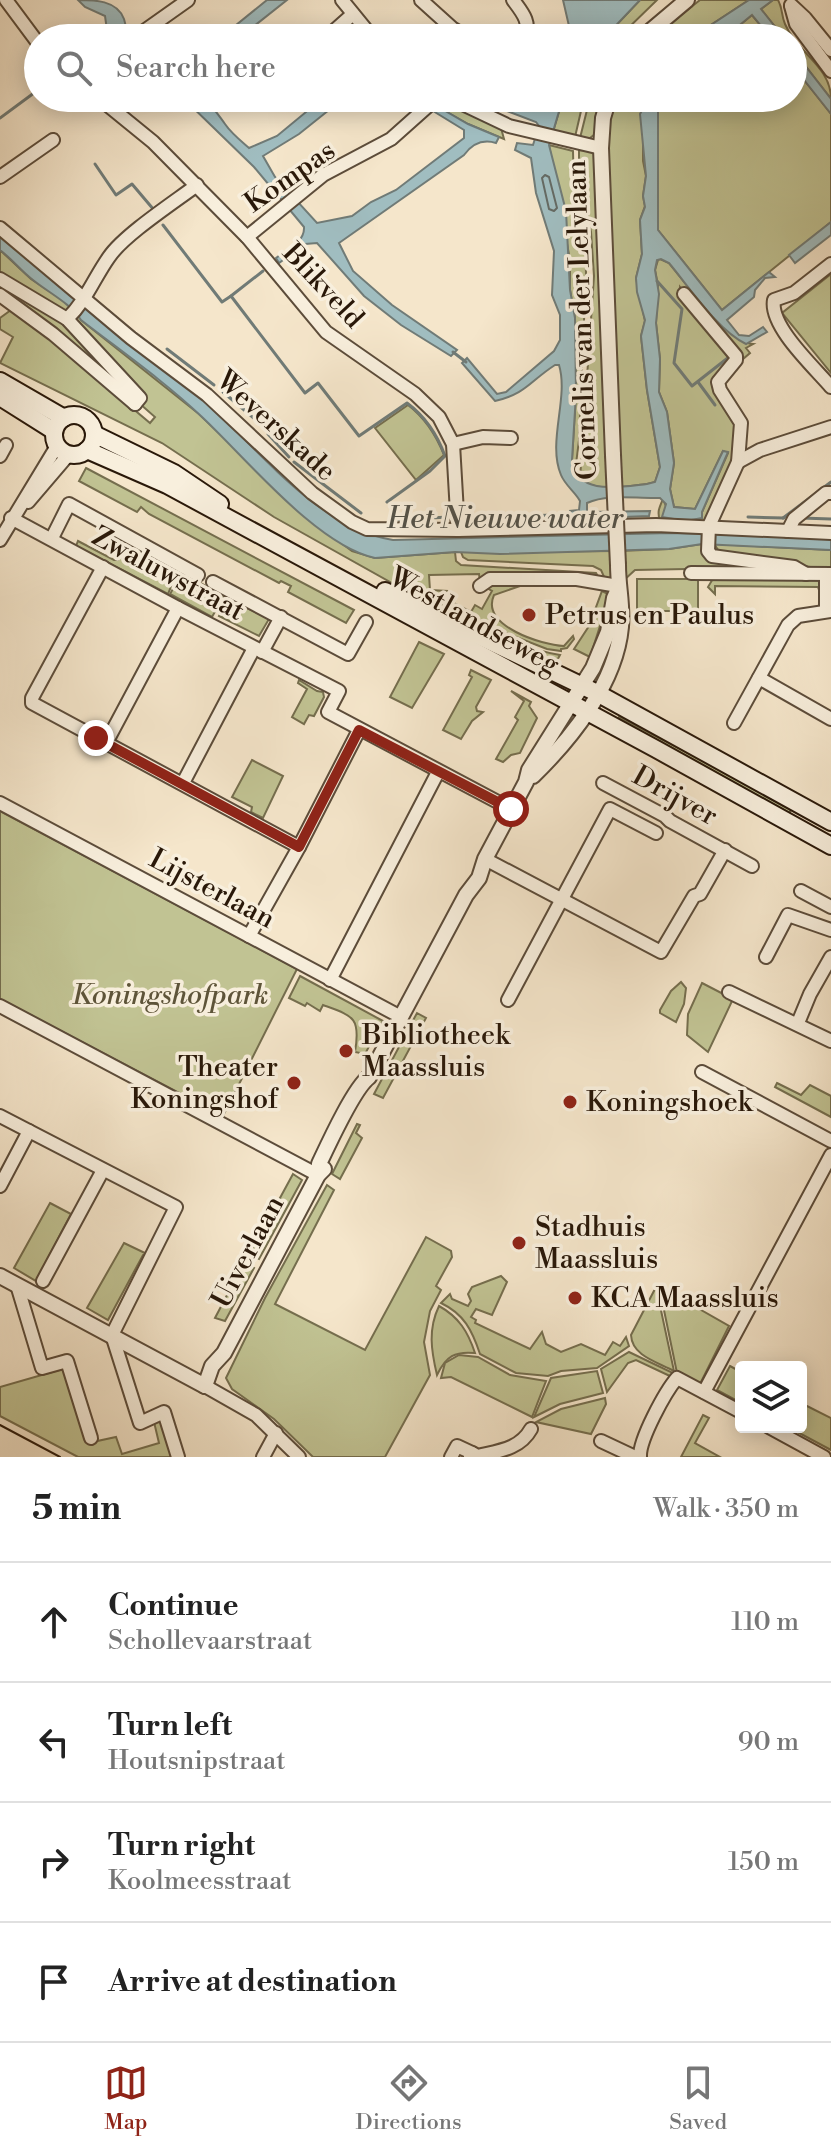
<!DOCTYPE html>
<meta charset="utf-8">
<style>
:root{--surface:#fff;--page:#f2f2f2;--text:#222;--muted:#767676;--line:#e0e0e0;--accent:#8f2418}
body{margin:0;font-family:"Libre Bodoni",serif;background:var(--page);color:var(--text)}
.controls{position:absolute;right:24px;bottom:24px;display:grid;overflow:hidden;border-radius:8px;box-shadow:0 4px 20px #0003}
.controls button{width:72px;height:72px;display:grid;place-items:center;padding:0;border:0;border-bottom:2px solid var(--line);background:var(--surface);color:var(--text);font:40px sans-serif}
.stop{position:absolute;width:24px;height:24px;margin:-18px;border:6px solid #8f2418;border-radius:50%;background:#fff}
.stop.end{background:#8f2418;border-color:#fff;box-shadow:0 2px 8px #0008}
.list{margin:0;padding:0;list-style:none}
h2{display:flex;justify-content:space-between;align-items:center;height:104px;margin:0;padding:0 32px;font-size:34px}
h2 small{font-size:26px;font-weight:400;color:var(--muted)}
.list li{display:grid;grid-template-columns:52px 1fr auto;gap:24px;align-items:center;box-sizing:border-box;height:120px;padding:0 32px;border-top:2px solid var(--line)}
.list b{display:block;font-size:30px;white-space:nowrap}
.list p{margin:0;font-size:26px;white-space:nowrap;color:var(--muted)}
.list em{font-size:26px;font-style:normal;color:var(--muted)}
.icon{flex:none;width:44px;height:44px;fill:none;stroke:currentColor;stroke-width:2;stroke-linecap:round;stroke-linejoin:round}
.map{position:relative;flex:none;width:831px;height:1457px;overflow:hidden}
.search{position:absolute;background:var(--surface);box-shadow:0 4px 20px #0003;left:24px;right:24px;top:24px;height:88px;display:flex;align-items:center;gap:20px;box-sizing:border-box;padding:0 28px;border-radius:44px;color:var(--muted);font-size:30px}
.sheet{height:584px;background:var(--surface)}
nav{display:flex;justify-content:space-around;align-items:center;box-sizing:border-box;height:112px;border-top:2px solid var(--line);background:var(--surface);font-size:22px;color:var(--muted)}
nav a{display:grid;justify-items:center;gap:4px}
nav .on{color:var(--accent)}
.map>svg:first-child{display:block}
.green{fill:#c1c393;stroke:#756e4e;stroke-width:2}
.water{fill:#a0bdc0;stroke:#707b77;stroke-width:2}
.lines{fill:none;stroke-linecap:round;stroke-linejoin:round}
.shore{stroke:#646a64;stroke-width:2}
.stream{stroke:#707b77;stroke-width:3}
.minor-casing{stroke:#5c4c3a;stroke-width:16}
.tertiary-casing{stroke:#5c4c3a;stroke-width:18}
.secondary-casing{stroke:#291809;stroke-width:20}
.minor{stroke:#f8efdd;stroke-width:12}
.tertiary{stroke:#f8efdd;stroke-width:14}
.secondary{stroke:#f8efdd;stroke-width:16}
.tram{stroke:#291809;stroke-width:2}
.tertiary-bridge-casing{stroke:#5c4c3a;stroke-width:18;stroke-linecap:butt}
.tertiary-bridge{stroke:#f8efdd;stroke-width:14}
.route{stroke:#8f2418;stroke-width:10}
.poi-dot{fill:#8f2418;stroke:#f8efdd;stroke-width:3}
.labels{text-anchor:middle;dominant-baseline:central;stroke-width:7;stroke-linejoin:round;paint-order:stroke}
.street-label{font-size:28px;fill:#291809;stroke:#f8efdd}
.poi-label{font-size:28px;fill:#291809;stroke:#f8efdd;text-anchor:start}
.park-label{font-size:28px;font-style:italic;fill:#5e5439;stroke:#f8efdd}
.water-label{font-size:30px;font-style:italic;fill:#535249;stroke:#f8efdd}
</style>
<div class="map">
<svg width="831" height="1457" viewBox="0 0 831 1457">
<rect width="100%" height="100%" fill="#f5e6cb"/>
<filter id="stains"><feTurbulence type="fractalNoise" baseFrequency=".0025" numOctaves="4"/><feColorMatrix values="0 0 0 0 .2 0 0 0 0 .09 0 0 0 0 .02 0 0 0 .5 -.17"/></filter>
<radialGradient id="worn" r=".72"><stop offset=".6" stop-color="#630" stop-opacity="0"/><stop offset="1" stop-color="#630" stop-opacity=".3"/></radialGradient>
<g class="green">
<polygon points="640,0 657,0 618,38 604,38"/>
<polygon points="700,0 749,0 691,38 652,38"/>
<path d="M773,0H778C783,9 781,15 785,24C797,53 831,66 831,99L793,50V38H784L761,9Z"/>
<polygon points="752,15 771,38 724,38"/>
<polygon points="793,66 831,114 831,222 722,310 658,230 658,112 663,98 793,98"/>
<polygon points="563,98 584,98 575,137 553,132"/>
<polygon points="590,98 602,98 595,134 590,138 580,138"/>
<path d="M615,98H649L643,106V161L646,176L643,196L645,206L640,220L642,254L636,278L645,321L641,336L647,390L660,467L655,482L647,484C627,486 596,493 580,479L594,276L591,232L579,173V150L592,151L596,155L620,461L608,154L609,117Z"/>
<polygon points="441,103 448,103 501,128 504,139 468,124 436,106"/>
<polygon points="549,145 573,151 574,195 585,243 586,273 579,440 575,472 572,460 576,394 575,318 570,290 570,260"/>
<polygon points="0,250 31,279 73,307 62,313 0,278"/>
<path d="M660,259L669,263C686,283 727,343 753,344L746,348L750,353L743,359L680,287V295L729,357L714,391C723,402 735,413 737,427C741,451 716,500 705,522L660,521C657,512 659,508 663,499L672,520L702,518V512L728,453L723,451L695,509L674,507L670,489L674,463L667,412L659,392L660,359L656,323L658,285L655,270L658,260Z"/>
<polygon points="831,274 831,373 782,313"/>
<polygon points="0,282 63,321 137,397 0,289"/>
<path d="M11,310H16L150,423L155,417L139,403L73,322L77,313L81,320L199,414L305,516L352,551L375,558L455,552L456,561L461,565L596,573L599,578L480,582L479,574L429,575L430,590L447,591L444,598L471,612L475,605L482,609L492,591L485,587L494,582L495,586H520L494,595C480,626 542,645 564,646L573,636L574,639L567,648L561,649V651L547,649L498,630L426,592L392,583L274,517L162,443L0,363L13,337L0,329V318Z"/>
<path d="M408,405C425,418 436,435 444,455L416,480L375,428Z"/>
<polygon points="86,468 354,610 346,623 288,592 291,586 281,581 279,583 149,514 141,507 137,512 79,481"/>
<polygon points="78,541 114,560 118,560 128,545 177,572 168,594 76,546"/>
<polygon points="702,544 702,552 707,559 788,567 635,570 624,580 612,576 609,579 605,579 601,570 593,566 468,560 463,557 461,552 618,551 669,549"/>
<polygon points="714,544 831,550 831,570 721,554"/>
<polygon points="182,573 224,596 212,617 170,594"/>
<polygon points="714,577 819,579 820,593 818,587 715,586 715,594 708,587"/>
<rect x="637" y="579" width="61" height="32"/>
<path d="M395,588C454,600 500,646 560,655L554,666Z"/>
<polygon points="602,591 610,595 590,657 574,649 589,626"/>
<polygon points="228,598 269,619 259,636 219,616"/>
<polygon points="419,642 444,654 412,708 390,697"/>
<polygon points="471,670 491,680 476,707 477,711 483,712 472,721 461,739 443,730 472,677 469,675"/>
<polygon points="299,680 317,691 323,692 324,697 314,716 309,715 304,724 292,717 307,689 298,683"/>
<polygon points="511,691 531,702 529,706 537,718 520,753 511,755 503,762 496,759 518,720 515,717 524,701"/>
<polygon points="619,717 792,807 789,814 617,722"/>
<polygon points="252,760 283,776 263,818 251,812 252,807 232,797"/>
<polygon points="0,811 297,969 223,1116 0,999"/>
<path d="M300,976L383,1021L365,1054L355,1052C361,1017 353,1016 323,1005L320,1011L307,1003L305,1006L289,998Z"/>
<polygon points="681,982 686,988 684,1004 676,1022 660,1013 660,1010 671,991"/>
<polygon points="702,983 733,999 708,1052 687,1035 688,1014"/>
<polygon points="417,1013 426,1018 383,1098 374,1094"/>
<polygon points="777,1083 801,1095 810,1085 831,1096 831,1117 775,1087"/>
<polygon points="357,1124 360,1125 356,1133 362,1138 340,1179 332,1174"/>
<polygon points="293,1174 302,1180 259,1259 249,1255"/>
<polygon points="327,1185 334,1190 275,1304 365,1350 426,1237 451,1251 452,1257 436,1286 441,1290 430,1311 424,1342 430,1375 385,1457 313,1457 274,1419 232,1389 226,1378 265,1298"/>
<polygon points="50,1203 71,1214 36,1281 14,1268"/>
<polygon points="124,1243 147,1254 143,1255 108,1320 87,1308"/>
<polygon points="244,1263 254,1268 225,1321 215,1318"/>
<path d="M501,1276L507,1282L492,1315L476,1309L471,1317L476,1320L475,1323L530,1349L542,1332L546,1344L561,1352L581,1344L605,1355L613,1342L620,1346L626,1337L629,1346L597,1368L561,1371L548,1376L516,1373L480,1354C472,1330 464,1314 441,1303L450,1294L452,1299L468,1306L471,1301L468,1294L472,1287Z"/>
<polygon points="659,1286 729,1326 700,1384 677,1373"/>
<path d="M656,1287L674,1371C657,1362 632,1356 631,1335Z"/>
<path d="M439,1306C459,1317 468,1332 475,1353C455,1351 446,1356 437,1375C431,1350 428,1329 439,1306Z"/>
<polygon points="629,1352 673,1373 672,1377 636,1360 628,1363 607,1392 601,1369"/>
<polygon points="459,1355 478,1357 510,1375 546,1381 532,1417 451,1377 441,1378 445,1363"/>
<polygon points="730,1366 741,1372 741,1403 717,1390"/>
<polygon points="66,1368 88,1443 116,1437 122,1454 159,1443 154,1422 163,1419 174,1457 78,1457 0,1416 0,1387"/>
<polygon points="597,1371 603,1393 560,1404 534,1417 551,1378"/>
<polygon points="605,1398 606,1404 591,1434 536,1422 561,1409"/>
<polygon points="801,1403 831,1418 831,1450 788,1427 801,1427"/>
<polygon points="703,1415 709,1418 695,1443 720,1457 681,1457"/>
</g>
<g class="water">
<path d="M78,0C94,0 117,0 124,19C126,25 126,32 128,38H100L107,30L105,16L85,7Z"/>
<polygon points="267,0 287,0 239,38 220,38"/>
<polygon points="563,0 640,0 604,38 568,38 569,26"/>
<polygon points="749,0 773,0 761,9 784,38 771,38 752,15 724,38 691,38"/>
<polygon points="793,50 831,99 831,114 793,66"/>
<path d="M183,98C209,98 211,105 225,124C231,133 241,141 249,148L277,136L323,98H344L299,134L263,156L275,177L317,223L352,216L371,202L396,190L464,138V130L412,98H423L468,124L499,137L496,143C483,139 472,144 464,155L339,243L353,271L392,305L457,350L451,356L401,325L364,296L317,243L305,244L279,263L276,258C287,250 305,242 304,227L254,167Z"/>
<path d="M473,98H488L521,111L534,107L539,98H563L549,145L566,211L570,290L575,318L576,394L572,460C577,496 619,487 647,484L655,482L660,467L647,390L641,336L645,320L637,292L636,278L642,254L640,220L645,207L643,196L646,176L640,114L649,98H663L658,112V230L722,310L769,272L775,277L765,278L755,290L754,297L727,320L739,335L749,336L763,327L767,332L746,344C717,330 690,288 669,263L661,259L657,260L655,270L659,294L656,323L660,359L659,392L667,412L674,463L670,489L674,507L695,509L723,451L728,452L702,512V518L686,521L662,517L666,504L660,498C635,499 609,493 587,503V512L650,511L649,516L571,519L570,511L579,510L580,501C575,492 565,485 561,475C547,442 569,398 559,365H555C530,381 526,394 495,401L462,363L467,358L497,394L506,392L554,351L560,340V315L552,295L554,251L536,193L531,158L515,150L517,143L533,145L539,126L536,122Z"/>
<polygon points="831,222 831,235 795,263 789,255"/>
<path d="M0,233C40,268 80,303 122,336C147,357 175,375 199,396C256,445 316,528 393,540L670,533L831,537V550L702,544L669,549L500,554L455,552L375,558C317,546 245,457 201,416C164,381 121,351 81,320C70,303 49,293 33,280C21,271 12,259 0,250Z"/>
</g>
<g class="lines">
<polygon class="shore" points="545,175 549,177 557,208 554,211 549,209 542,178"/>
<g class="stream">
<polyline points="0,118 38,90"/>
<polyline points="95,164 116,195 132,184 154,210"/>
<path d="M163,225L222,302L231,296L305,393L318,383L359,436L407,403C426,417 437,434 445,456L430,471L387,502"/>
<polyline points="657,281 682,309 674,363 692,386 729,357"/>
<polyline points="231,296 263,271"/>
<polyline points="167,349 214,385"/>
<polyline points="453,352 466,362"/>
<polyline points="698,382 715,405"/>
<polyline points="223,392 263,426"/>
<polyline points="268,434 289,457"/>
<polyline points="294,462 361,513"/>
<polyline points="523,516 555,515"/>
<polyline points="464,517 508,516"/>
<polyline points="748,517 784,518"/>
<polyline points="430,518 449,517"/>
<polyline points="783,518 831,482"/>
<polyline points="801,518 831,519"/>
<polyline points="398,520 418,519"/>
</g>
<defs>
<g id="minor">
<polyline points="6,0 38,43"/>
<polyline points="342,0 373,38"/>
<polyline points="421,0 452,28 468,38"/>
<path d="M513,0C522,12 532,23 524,38"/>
<polyline points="791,5 805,18 831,50"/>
<polyline points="791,6 796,24 831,71"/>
<polyline points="140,34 188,0"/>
<polyline points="326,38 353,14"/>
<polyline points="99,98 153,142 247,237 326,332 415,394 439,417 453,444 458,530"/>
<polyline points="450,98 509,126 601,148"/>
<polyline points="0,177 53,140"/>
<polyline points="0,228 131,338 207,395 312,493 352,522 367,529 458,530 656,525 831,533"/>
<polyline points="247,237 323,175 391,139 437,98"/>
<path d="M831,264L794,293L774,300C769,326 814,367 831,387"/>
<polyline points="0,279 67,319 140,398 135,404"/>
<polyline points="684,294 736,356 736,360 718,382 720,390 741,423 738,462 709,526 708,551 712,556 794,567 806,574"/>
<polyline points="0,295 53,334 135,404"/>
<path d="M67,319C86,301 94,278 109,257C124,235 173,203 197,185"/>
<polyline points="453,444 483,437 511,438"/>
<polyline points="0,456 6,445"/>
<polyline points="738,462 760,450 831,427"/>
<polyline points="28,502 69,454"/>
<polyline points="11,518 178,608 339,691 328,712 511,809"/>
<polyline points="788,531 794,519 826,493 831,493"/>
<polyline points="52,538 69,504 198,575"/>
<polyline points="0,540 57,446"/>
<polyline points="103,567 32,698 32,703 299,847"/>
<polyline points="691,573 831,574"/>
<polyline points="213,582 348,654 366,622"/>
<polyline points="480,586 490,579 577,579 618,586"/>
<polyline points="826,611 826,574"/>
<polyline points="262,652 281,617"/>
<polyline points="759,678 831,719"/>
<polyline points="734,723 788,625 798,616 831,611"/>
<polyline points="106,743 178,608"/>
<polyline points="183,783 254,648"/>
<polyline points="603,783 665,816 670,821 752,866"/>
<polyline points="0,803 401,1017"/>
<polyline points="485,859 661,952 694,896 700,894 725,850"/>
<polyline points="801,891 831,907"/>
<polyline points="249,936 299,847 359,730"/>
<polyline points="766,957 788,915 831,930"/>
<polyline points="330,980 438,772"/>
<polyline points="729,992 831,1041"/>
<polyline points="508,1000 610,809 656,833"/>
<polyline points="0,1006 318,1175"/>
<polyline points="798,1023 810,994 831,957"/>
<polyline points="702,1072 831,1141"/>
<polyline points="0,1116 176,1207 112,1335 140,1423 164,1412 178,1457"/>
<polyline points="0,1186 29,1131"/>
<polyline points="43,1281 103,1170"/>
<polyline points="17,1285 42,1368 67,1361 91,1438"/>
<polyline points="205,1386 256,1415 299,1457"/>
<polyline points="704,1392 831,1155"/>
<polyline points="769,1427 824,1457"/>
<polyline points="601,1441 635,1457"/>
<polyline points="263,1457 276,1433"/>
<polyline points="451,1457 457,1446 472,1453"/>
<path d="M470,1457L472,1453L478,1456C499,1451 520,1449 531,1429"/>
<path d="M640,1457C639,1440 665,1392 677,1378L741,1412"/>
</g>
<g id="tertiary">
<polyline points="642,38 687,0"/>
<polyline points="609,98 603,118 601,148 613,455"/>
<path d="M533,776C572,738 616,683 621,627C623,605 618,587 618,565"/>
<path d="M318,1175L319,1164C328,1145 354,1088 369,1077L466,895L479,878L485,859L526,782L529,770L593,668L608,632L614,598L618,589"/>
<polyline points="0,1276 205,1386"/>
<polyline points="205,1386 212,1366 224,1353 318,1175 324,1169"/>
</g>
<g id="secondary">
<polyline points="0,381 64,418"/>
<polyline points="0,397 54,431"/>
<circle cx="74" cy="435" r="20"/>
<polyline points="94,434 174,473 220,504"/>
<polyline points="87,450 167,485 656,749 831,846"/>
<polyline points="385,591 597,693 831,822"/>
</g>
</defs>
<use href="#minor" class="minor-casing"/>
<use href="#tertiary" class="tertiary-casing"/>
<use href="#secondary" class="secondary-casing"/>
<use href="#minor" class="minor"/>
<use href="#tertiary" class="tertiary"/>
<use href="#secondary" class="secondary"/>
<polyline class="tram" points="0,1425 60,1457"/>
<defs>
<polyline id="tertiary-bridge" points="613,455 618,565"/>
</defs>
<use href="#tertiary-bridge" class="tertiary-bridge-casing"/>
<use href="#tertiary-bridge" class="tertiary-bridge"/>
</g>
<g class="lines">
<polyline class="route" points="96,738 299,847 359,730 511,809"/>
</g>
<g class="poi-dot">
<circle cx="529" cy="615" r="8"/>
<circle cx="346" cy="1051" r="8"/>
<circle cx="294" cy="1083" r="8"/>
<circle cx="570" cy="1102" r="8"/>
<circle cx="519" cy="1243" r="8"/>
<circle cx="575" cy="1298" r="8"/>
</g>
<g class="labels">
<g class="street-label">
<text transform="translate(290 177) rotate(-35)">Kompas</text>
<text transform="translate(323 286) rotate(47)">Blikveld</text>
<text transform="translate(582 320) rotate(-92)">Cornelis van der Lelylaan</text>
<text transform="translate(276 426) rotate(42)">Weverskade</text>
<text transform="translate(168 574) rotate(28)">Zwaluwstraat</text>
<text transform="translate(474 621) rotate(29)">Westlandseweg</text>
<text transform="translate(675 796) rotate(29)">Drijver</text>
<text transform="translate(212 889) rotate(28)">Lijsterlaan</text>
<text transform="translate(248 1252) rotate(-62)">Uiverlaan</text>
</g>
<g class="poi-label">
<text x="545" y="615">Petrus en Paulus</text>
<text x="362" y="1035">Bibliotheek<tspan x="362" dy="32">Maassluis</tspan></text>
<text x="278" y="1067" text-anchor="end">Theater<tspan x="278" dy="32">Koningshof</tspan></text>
<text x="586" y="1102">Koningshoek</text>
<text x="535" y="1227">Stadhuis<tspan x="535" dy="32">Maassluis</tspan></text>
<text x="591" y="1298">KCA Maassluis</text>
</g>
<g class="park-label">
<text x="170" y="995">Koningshofpark</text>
</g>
<g class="water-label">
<text x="505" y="519">Het Nieuwe water</text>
</g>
</g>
<rect width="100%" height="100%" filter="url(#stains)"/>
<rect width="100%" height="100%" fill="url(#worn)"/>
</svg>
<div class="controls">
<button><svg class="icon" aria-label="layers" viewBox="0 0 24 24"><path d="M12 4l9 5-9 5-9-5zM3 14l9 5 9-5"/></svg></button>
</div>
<div class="stop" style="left:511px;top:809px"></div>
<div class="stop end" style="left:96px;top:738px"></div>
<div class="search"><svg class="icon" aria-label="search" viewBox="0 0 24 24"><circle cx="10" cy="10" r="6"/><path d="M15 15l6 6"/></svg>Search here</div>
</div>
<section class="sheet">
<h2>5 min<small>Walk · 350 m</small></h2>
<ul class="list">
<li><svg class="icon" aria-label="ahead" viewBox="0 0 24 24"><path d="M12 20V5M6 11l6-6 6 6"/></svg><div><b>Continue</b><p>Schollevaarstraat</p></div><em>110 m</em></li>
<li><svg class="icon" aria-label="left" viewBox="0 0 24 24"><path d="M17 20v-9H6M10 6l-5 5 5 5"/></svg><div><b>Turn left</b><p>Houtsnipstraat</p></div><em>90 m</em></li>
<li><svg class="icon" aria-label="right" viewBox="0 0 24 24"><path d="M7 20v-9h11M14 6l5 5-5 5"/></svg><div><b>Turn right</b><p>Koolmeesstraat</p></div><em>150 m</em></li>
<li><svg class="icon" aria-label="arrive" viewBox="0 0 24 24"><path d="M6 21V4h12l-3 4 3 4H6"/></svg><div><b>Arrive at destination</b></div></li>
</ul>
</section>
<nav>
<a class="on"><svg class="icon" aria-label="map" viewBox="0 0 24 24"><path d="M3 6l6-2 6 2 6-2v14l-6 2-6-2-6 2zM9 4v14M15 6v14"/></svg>Map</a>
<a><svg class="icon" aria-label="directions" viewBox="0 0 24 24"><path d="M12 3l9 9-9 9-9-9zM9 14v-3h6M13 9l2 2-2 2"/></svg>Directions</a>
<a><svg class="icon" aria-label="saved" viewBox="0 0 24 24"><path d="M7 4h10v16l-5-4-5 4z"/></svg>Saved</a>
</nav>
